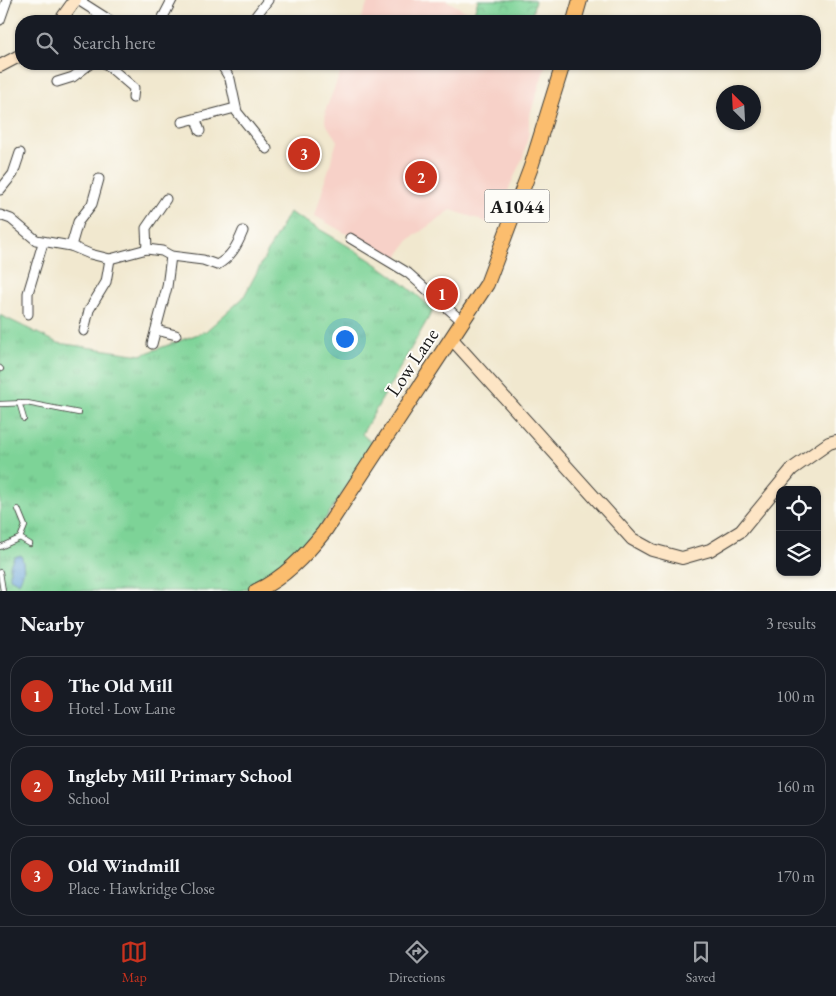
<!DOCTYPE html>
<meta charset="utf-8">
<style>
:root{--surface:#171b24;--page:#20242c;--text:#f1f3f6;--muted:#9ea1a6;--line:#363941;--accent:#c8321e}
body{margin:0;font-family:"EB Garamond",serif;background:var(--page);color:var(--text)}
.controls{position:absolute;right:15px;bottom:15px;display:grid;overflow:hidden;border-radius:10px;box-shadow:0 1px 4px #0004}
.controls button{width:45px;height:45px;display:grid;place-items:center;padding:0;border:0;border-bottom:1px solid var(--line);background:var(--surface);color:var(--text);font:25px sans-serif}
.compass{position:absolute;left:716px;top:85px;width:45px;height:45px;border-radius:50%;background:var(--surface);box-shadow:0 1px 4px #0004;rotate:336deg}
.you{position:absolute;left:344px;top:338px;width:18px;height:18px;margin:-12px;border:4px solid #fff;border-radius:50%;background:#1a73e8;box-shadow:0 0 0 8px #1a73e833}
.badge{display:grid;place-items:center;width:32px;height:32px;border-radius:50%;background:var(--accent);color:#fff;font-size:16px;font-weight:700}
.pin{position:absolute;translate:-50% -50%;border:2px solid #fff;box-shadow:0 1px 5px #0006}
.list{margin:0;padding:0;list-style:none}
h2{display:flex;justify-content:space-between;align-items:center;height:65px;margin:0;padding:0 20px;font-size:21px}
h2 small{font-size:16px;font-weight:400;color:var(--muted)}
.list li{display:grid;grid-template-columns:32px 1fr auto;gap:15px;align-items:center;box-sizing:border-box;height:80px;margin:0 10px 10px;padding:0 10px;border:1px solid var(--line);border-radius:20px}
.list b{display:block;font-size:19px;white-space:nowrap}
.list p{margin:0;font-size:16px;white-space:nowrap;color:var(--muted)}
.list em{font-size:16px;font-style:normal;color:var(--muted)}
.icon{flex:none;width:28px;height:28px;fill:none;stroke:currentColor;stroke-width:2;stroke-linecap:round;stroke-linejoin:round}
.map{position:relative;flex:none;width:836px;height:591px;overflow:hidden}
.search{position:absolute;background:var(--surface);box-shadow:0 1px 4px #0004;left:15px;right:15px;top:15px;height:55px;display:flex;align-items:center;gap:12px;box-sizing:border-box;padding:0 18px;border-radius:20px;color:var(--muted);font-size:19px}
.sheet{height:335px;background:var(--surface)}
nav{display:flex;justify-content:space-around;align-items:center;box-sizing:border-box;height:70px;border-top:1px solid var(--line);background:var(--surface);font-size:14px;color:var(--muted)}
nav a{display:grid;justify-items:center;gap:2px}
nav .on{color:var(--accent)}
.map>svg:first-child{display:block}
.built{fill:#f7d1c8}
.grass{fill:url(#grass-tufts);stroke:#4c785a}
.park{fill:url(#park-crowns);stroke:#4c785a}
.water{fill:url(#water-ripples);stroke:#41607a}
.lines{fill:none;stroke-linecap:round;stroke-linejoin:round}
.lane-casing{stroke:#3c3b37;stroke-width:6}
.street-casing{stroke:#3c3b37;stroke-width:11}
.secondary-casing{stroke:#3c3b37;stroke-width:14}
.primary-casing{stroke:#3c3b37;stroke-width:16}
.lane{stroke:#fff;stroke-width:4.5}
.street{stroke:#fff;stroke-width:9}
.secondary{stroke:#fde5c5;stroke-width:12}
.primary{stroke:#fbbd6e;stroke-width:14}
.labels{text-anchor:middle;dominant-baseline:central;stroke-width:4;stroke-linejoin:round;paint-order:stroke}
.shield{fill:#fdfcf7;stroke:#605f5e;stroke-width:1}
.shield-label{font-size:19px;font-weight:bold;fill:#1c1c1c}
.street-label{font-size:20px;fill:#1c1c1c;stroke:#fdfcf7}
</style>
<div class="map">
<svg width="836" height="591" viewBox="0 0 836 591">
<defs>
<pattern id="grass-tufts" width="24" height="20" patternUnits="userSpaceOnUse" patternTransform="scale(1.25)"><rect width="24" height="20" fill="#7dd397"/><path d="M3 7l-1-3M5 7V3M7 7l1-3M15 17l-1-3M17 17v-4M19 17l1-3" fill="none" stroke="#6bb582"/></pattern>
<pattern id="park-crowns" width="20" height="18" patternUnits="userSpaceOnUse" patternTransform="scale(1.25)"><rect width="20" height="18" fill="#7dd397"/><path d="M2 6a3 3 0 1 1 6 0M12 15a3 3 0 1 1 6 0" fill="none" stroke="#6bb582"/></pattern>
<pattern id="water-ripples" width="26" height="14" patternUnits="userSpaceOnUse" patternTransform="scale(1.25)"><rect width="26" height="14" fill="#66a3d7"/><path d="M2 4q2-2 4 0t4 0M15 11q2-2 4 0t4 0" fill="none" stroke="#5384ae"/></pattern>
</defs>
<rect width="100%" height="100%" fill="#fdfcf7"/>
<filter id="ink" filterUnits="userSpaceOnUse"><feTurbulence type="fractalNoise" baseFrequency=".02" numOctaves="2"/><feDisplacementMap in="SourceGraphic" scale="10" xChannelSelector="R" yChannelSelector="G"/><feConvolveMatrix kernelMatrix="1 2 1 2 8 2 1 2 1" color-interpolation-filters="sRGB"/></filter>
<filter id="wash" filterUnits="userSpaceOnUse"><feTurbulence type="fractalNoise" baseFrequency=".0096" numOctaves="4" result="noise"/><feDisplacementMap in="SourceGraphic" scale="20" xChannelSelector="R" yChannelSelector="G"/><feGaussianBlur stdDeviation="1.12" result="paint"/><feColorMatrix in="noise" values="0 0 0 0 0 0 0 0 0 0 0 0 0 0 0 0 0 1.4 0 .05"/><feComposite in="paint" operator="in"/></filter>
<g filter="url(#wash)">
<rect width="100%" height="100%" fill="#f1e8cf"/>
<g class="built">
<polygon points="369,0 446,0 482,21 360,21"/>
<polygon points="344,64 546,64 529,118 529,132 523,157 493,224 451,210 410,239 394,261 315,216 337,141 325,122 326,109"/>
</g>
<path class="grass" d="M289,212C340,241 392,269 433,310L362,434L374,445L318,530L265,581L240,591H0V315L58,343L141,355L206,331L243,298Z"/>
<polygon class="park" points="478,0 535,0 531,21 489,21 474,13"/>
<path class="water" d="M21,555C25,565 24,574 19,583L10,578V565L14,557Z"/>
</g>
<g filter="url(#ink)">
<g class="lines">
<defs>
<g id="lane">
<polyline points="0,368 1,369"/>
<polyline points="19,402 24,419"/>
<polyline points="0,404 27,403 79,413"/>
<polyline points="20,538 30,544"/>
<polyline points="0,547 20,538 25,526 18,509"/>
<polyline points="0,572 3,591"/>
</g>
<g id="street">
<polyline points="78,0 111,21"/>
<polyline points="0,20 7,0"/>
<polyline points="161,21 172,0"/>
<polyline points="252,21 268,0"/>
<polyline points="106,64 134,88 133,98"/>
<polyline points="221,64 230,79 237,112 267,149"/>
<polyline points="57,82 73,77 90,64"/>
<polyline points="196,120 200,131"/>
<polyline points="182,122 235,108"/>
<polyline points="0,190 13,174 20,153"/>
<path d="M0,215L11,219L36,240L71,246L90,254L110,259L147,249L162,251L171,256L203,260L217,265C231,257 237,246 243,231"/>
<polyline points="350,238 408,273 463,322"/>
<polyline points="71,246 78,222 92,204 99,179"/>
<polyline points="147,249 146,228 166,199"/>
<polyline points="28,314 28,293 43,243"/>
<polyline points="156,330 176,335"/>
<polyline points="84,331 89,310 106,282 110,259"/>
<polyline points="152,344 167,287 171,256"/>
</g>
<g id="secondary">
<polyline points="60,21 75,0"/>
<polyline points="0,66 21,55"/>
<polyline points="452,339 632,539 652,550 682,558 710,550 741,531 792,469 829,443 836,441"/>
</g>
<g id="primary">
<polyline points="574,21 580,0"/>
<path d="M256,591C284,578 305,556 324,532L487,284L531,167L563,64"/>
</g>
</defs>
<use href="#lane" class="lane-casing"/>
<use href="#street" class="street-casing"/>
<use href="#secondary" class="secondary-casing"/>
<use href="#primary" class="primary-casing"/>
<use href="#lane" class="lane"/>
<use href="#street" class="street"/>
<use href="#secondary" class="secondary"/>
<use href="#primary" class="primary"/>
</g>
</g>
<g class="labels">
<rect class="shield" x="484.5" y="189.5" width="65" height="33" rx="4"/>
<g class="shield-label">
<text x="517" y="206">A1044</text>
</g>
<g class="street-label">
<text transform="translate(412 362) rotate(-56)">Low Lane</text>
</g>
</g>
</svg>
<div class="controls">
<button><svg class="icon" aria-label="locate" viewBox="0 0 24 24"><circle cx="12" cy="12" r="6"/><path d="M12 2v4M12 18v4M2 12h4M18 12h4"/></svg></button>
<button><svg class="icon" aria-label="layers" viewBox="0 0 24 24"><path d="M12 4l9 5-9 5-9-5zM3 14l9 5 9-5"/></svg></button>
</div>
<svg class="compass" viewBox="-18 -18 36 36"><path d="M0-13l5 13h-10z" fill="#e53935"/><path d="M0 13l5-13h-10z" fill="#9ea1a6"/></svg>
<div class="you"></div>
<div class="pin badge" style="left:442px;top:294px">1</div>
<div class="pin badge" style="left:421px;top:177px">2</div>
<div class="pin badge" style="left:304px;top:154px">3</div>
<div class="search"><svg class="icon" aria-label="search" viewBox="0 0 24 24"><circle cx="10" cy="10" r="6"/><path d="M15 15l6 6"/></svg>Search here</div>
</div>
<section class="sheet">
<h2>Nearby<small>3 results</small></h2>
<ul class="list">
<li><span class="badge">1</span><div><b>The Old Mill</b><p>Hotel · Low Lane</p></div><em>100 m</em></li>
<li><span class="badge">2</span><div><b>Ingleby Mill Primary School</b><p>School</p></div><em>160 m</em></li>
<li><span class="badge">3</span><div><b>Old Windmill</b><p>Place · Hawkridge Close</p></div><em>170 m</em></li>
</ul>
</section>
<nav>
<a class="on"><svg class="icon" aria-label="map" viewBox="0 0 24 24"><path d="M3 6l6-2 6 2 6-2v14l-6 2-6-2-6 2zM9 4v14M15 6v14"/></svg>Map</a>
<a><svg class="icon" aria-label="directions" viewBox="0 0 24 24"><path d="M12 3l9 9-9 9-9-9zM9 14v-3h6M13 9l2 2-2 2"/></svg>Directions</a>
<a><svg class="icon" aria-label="saved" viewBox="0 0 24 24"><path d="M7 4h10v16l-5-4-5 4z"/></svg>Saved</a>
</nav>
